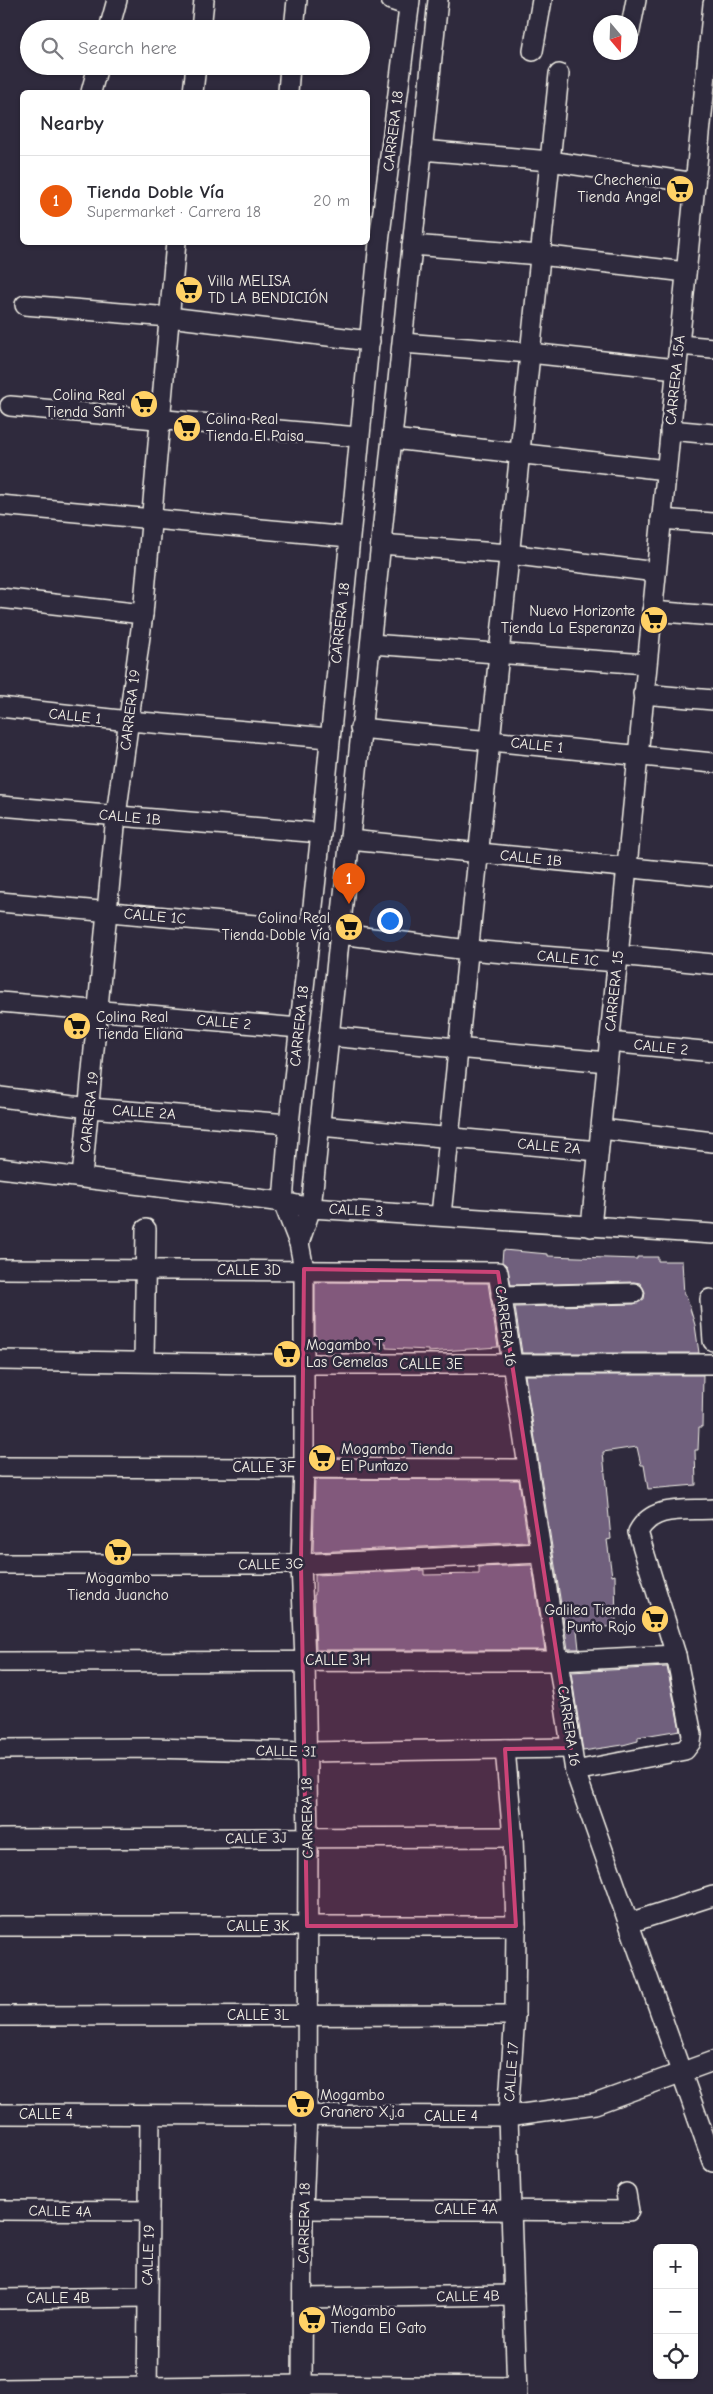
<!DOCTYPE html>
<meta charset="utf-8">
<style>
:root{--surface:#fff;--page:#f7f7f7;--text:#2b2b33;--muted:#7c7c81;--line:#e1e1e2;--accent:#ea580c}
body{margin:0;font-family:"Comic Neue",sans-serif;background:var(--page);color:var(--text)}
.controls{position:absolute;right:15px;bottom:15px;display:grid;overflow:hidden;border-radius:8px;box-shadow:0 1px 4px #0004}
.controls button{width:45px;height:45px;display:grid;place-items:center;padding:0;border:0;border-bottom:1px solid var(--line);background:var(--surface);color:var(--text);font:25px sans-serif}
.compass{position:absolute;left:593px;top:15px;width:45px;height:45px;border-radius:50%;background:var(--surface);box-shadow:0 1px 4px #0004;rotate:161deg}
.you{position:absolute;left:389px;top:920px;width:18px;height:18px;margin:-12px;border:4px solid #fff;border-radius:50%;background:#1a73e8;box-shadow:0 0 0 8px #1a73e833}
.badge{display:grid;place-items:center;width:32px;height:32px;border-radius:50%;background:var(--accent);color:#fff;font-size:16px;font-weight:700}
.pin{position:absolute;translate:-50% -41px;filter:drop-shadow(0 1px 2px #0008)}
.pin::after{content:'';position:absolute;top:26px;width:18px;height:15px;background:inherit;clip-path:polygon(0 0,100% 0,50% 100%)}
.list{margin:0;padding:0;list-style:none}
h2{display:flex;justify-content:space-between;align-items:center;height:65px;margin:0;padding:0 20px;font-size:21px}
h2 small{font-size:16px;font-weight:400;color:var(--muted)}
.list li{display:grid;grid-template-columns:32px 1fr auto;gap:15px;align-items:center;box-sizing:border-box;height:90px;padding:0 20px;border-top:1px solid var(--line)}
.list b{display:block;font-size:19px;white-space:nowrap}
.list p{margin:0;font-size:16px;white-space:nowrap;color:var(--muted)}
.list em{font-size:16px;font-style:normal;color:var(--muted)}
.icon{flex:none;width:28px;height:28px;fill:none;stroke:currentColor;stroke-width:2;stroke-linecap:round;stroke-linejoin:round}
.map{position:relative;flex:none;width:713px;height:2394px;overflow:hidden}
.search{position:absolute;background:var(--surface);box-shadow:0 1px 4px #0004;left:20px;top:20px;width:350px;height:55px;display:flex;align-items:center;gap:12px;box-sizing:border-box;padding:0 18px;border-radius:28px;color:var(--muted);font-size:19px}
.panel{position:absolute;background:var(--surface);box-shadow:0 1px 4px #0004;left:20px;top:90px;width:350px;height:155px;border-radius:8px}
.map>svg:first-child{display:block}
.building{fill:#6f617d;stroke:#f4f1e8}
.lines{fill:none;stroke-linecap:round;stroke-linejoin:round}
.minor-casing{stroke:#f4f1e8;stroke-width:22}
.minor{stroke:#2f2a3d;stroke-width:19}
.marked{fill:#cc4377;fill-opacity:0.2;stroke:#cc4377;stroke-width:4;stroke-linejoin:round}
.labels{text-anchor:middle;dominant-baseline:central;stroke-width:5;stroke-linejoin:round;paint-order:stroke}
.street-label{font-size:15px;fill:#f4f1e8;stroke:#2f2a3d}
.poi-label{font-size:15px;fill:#f4f1e8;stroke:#2f2a3d;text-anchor:start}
</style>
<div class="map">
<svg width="713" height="2394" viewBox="0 0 713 2394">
<rect width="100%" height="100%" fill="#2f2a3d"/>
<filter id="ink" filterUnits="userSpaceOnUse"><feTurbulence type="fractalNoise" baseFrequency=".02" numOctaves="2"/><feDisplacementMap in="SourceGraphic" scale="10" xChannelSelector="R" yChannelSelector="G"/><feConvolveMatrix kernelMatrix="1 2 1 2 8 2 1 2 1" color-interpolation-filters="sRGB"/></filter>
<g filter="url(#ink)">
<g class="building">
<polygon points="503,1250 548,1254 548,1256 637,1259 637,1257 658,1257 658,1261 682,1261 684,1295 686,1295 695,1325 699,1353 522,1353 515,1307 634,1304 644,1299 645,1292 640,1283 634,1282 511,1285 507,1266 502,1262"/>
<polygon points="315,1282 488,1283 498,1347 428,1352 428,1350 386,1348 386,1344 331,1343 331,1348 315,1349"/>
<polygon points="525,1375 703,1375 702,1427 699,1427 698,1450 695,1450 696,1485 648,1489 644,1465 641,1465 637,1447 603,1452 611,1539 607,1540 612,1576 615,1575 616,1626 577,1630 579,1649 568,1649"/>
<polygon points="315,1479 519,1480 528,1542 315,1552 313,1551"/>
<polygon points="532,1565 545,1650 316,1650 314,1595 315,1595 315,1575 424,1570 424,1575 479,1574 479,1567"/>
<polygon points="667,1667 680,1730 638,1737 638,1741 623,1745 583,1751 571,1672"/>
</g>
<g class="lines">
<defs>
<g id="minor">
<polyline points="391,0 409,6"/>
<polyline points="109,29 117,0"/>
<polyline points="201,29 204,0"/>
<polyline points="294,29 297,0"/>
<polyline points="630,31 636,0"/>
<polyline points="533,51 542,0"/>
<polyline points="91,92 98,66"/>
<polyline points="193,92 196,66"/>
<polyline points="288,92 290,66"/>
<polyline points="422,150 550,161 695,183"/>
<polyline points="412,245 540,255 686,272"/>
<polyline points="25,305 169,317 370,341"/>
<polyline points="403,343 530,353 676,369"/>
<polyline points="679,345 713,348"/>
<polyline points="10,406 358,437"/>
<polyline points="670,430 713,434"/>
<polyline points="393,439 666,470"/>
<polyline points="0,505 349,537"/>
<polyline points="661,519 713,523"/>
<polyline points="381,544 509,554 656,572"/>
<polyline points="0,598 143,614"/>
<polyline points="652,611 713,616"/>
<polyline points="371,644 646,664"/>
<polyline points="643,694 713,700"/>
<polyline points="0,707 129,721 329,738"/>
<polyline points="360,728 713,763"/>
<polyline points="0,806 321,833"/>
<polyline points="350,840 713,876"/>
<polyline points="0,902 311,930"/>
<polyline points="340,934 468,950 617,962"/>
<polyline points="618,955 713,964"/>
<polyline points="0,1002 299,1028"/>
<polyline points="329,1036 607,1062"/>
<polyline points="609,1042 713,1052"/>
<polyline points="0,1097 90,1108 289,1124"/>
<polyline points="320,1126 598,1151"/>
<polyline points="601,1129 713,1142"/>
<polyline points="0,1168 283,1202 311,1208 713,1234"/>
<polyline points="82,1177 116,816 143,614 176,242"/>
<polyline points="441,1215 559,74"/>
<polyline points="591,1227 713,4"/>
<polyline points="299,1243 311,1208 438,0"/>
<polyline points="0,1269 498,1272 575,1771 713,2162"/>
<polyline points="501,1296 634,1293"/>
<polyline points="710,1299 713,1341"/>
<polyline points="0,1360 257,1364 713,1364"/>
<polyline points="144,1361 146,1229"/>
<polyline points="0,1467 528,1469"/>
<polyline points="0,1564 301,1564 541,1553"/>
<polyline points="0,1662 559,1661 676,1655"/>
<polyline points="0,1749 150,1748 306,1752 571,1748"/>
<polyline points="505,1749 513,1837 516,1926 515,2015 508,2116 517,2394"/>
<path d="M575,1771L685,1750L691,1742L692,1735L676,1655L638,1532C653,1504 685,1511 713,1509"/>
<polyline points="0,1839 513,1837"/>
<polyline points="629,1923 713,1896"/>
<polyline points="0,1926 516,1926"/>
<polyline points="0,2016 515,2015"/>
<polyline points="0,2114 508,2116 595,2104 713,2061"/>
<polyline points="303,2209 629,2211 626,2193"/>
<polyline points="0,2210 149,2211"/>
<polyline points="303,2298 514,2295"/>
<polyline points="0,2299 147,2297"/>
<polyline points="0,2389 302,2385 517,2387"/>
<polyline points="147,2394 150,2115"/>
<polyline points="302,2394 303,2209 307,2116 308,1837 305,1660 301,1564 304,1467 304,1269 299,1243 283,1202 289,1124 321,833 379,242 410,0"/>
</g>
</defs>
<use href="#minor" class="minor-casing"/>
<use href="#minor" class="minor"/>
</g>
</g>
<path class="marked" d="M304,1269L498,1272L571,1748L505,1749L516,1926H307L301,1564Z"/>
<defs>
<symbol id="supermarket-disc" viewBox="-11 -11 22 22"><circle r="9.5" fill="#ffd166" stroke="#2f2a3d"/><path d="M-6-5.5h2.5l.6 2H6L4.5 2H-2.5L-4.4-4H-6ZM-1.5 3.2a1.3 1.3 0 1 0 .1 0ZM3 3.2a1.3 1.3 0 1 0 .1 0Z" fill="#111"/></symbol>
</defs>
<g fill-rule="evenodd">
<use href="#supermarket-disc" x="664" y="173" width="32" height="32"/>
<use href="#supermarket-disc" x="173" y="274" width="32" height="32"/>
<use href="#supermarket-disc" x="128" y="388" width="32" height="32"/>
<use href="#supermarket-disc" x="171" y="412" width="32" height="32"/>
<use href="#supermarket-disc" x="638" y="604" width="32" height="32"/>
<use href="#supermarket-disc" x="333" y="911" width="32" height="32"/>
<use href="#supermarket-disc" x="61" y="1010" width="32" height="32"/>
<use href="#supermarket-disc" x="271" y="1338" width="32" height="32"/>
<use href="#supermarket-disc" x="306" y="1442" width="32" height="32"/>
<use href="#supermarket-disc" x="102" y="1536" width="32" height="32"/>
<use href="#supermarket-disc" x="639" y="1603" width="32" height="32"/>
<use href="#supermarket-disc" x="285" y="2088" width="32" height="32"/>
<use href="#supermarket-disc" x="296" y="2304" width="32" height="32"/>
</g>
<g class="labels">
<g class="street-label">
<text transform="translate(393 131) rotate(-83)">CARRERA 18</text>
<text transform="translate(675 380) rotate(-84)">CARRERA 15A</text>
<text transform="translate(340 623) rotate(-84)">CARRERA 18</text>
<text transform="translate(130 710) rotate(-83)">CARRERA 19</text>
<text transform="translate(75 716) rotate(6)">CALLE 1</text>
<text transform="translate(537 745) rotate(6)">CALLE 1</text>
<text transform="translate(130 817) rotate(5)">CALLE 1B</text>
<text transform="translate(531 858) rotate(6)">CALLE 1B</text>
<text transform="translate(155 916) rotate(5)">CALLE 1C</text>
<text transform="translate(568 958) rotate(5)">CALLE 1C</text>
<text transform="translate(614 991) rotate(-84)">CARRERA 15</text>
<text transform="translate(224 1022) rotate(5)">CALLE 2</text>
<text transform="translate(299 1026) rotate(-84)">CARRERA 18</text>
<text transform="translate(661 1047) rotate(6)">CALLE 2</text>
<text transform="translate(89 1112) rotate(-84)">CARRERA 19</text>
<text transform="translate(144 1112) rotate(4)">CALLE 2A</text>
<text transform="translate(549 1146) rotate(5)">CALLE 2A</text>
<text transform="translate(356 1210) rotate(3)">CALLE 3</text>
<text x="249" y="1270">CALLE 3D</text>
<text transform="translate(506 1326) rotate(82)">CARRERA 16</text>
<text x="431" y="1364">CALLE 3E</text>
<text x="264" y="1467">CALLE 3F</text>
<text transform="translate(271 1564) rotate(-1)">CALLE 3G</text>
<text x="338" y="1660">CALLE 3H</text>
<text transform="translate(569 1726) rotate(81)">CARRERA 16</text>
<text transform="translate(286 1751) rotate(1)">CALLE 3I</text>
<text transform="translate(307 1818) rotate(-91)">CARRERA 18</text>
<text transform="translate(256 1838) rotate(-1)">CALLE 3J</text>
<text x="258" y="1926">CALLE 3K</text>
<text x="258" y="2015">CALLE 3L</text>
<text transform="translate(511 2072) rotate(-86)">CALLE 17</text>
<text x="46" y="2114">CALLE 4</text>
<text x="451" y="2116">CALLE 4</text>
<text x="466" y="2209">CALLE 4A</text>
<text transform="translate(60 2211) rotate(1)">CALLE 4A</text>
<text transform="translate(304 2223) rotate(-89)">CARRERA 18</text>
<text transform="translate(148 2255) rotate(-88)">CALLE 19</text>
<text transform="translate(468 2296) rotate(-1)">CALLE 4B</text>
<text x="58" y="2298">CALLE 4B</text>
</g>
<g class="poi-label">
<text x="661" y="180" text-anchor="end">Chechenia<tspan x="661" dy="17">Tienda Angel</tspan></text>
<text x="208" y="281">Villa MELISA<tspan x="208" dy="17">TD LA BENDICIÓN</tspan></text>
<text x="125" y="395" text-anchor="end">Colina Real<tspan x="125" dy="17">Tienda Santi</tspan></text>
<text x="206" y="419">Colina Real<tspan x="206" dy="17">Tienda El Paisa</tspan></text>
<text x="635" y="611" text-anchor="end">Nuevo Horizonte<tspan x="635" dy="17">Tienda La Esperanza</tspan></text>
<text x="330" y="918" text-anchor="end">Colina Real<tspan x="330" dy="17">Tienda Doble Vía</tspan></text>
<text x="96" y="1017">Colina Real<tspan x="96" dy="17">Tienda Eliana</tspan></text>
<text x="306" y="1345">Mogambo T<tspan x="306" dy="17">Las Gemelas</tspan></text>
<text x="341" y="1449">Mogambo Tienda<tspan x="341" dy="17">El Puntazo</tspan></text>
<text x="118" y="1578" text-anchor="middle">Mogambo<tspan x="118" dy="17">Tienda Juancho</tspan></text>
<text x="636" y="1610" text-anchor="end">Galilea Tienda<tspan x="636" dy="17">Punto Rojo</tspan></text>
<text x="320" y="2095">Mogambo<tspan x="320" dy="17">Granero X.j.a</tspan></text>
<text x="331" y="2311">Mogambo<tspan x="331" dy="17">Tienda El Gato</tspan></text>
</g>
</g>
</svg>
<div class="controls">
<button>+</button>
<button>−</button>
<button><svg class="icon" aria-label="locate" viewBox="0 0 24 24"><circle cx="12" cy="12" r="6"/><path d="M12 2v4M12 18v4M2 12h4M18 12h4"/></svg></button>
</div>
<svg class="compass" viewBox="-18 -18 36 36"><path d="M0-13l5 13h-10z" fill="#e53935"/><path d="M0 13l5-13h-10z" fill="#7c7c81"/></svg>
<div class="you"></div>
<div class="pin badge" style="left:349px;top:904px">1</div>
<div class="search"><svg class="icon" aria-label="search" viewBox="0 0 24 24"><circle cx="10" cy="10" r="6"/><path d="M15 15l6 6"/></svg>Search here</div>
<section class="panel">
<h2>Nearby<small></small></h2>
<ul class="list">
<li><span class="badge">1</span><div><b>Tienda Doble Vía</b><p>Supermarket · Carrera 18</p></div><em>20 m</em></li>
</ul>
</section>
</div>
